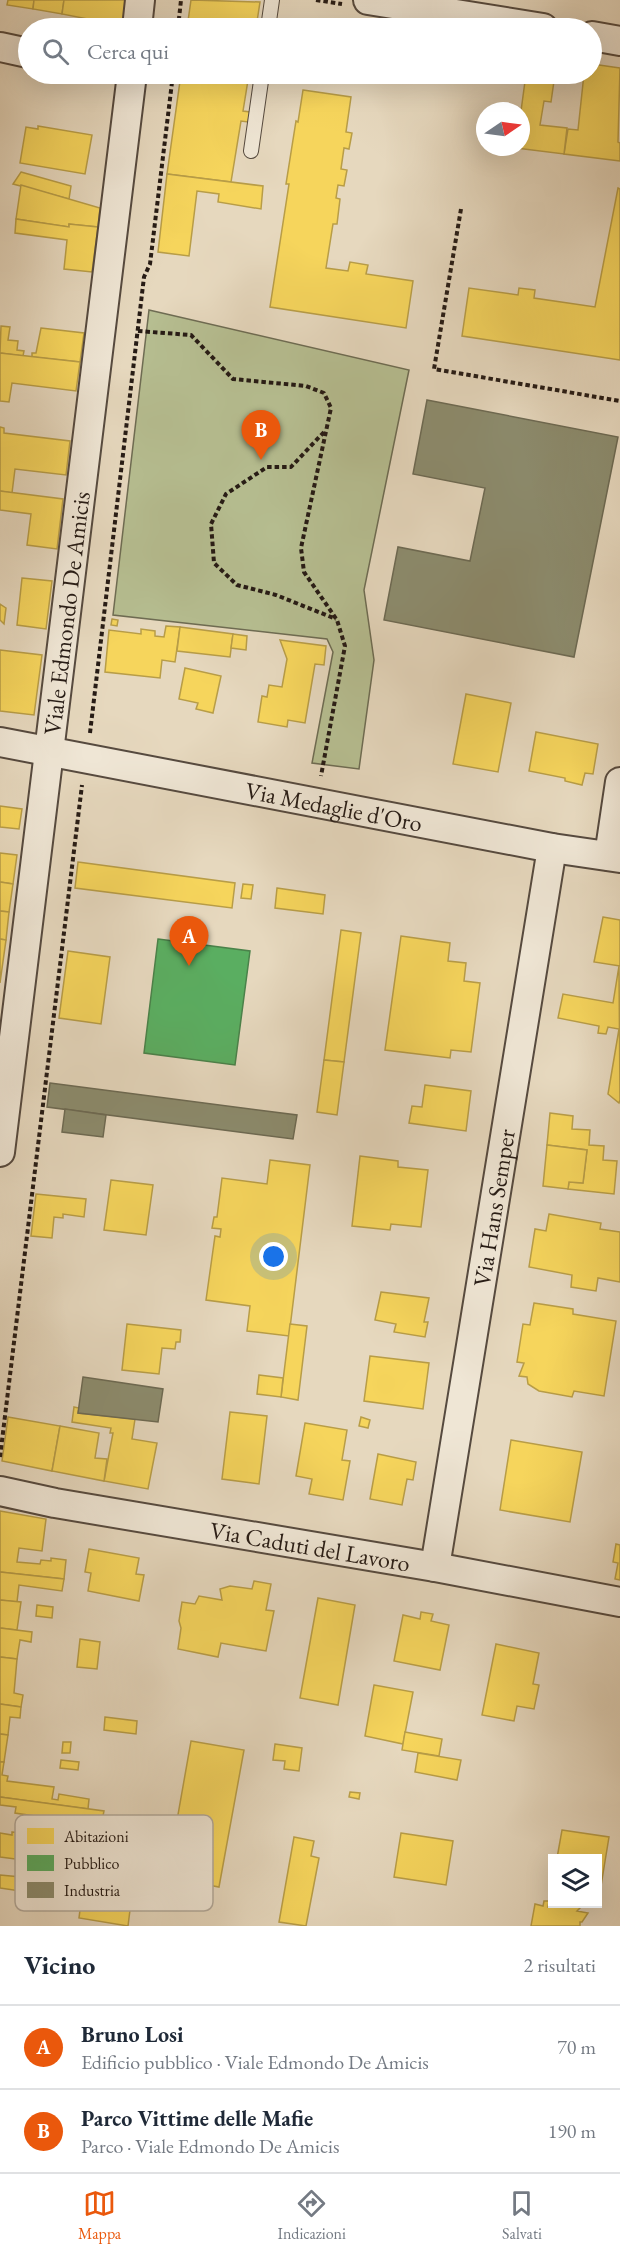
<!DOCTYPE html>
<html lang="it">
<meta charset="utf-8">
<style>
:root{--surface:#fff;--page:#f6f6f7;--text:#1f2937;--muted:#747a83;--line:#e0e1e3;--accent:#ea580c}
body{margin:0;font-family:"EB Garamond",serif;background:var(--page);color:var(--text)}
.controls{position:absolute;right:18px;bottom:18px;display:grid;overflow:hidden;border-radius:0px;box-shadow:0 6px 24px #0002}
.controls button{width:54px;height:54px;display:grid;place-items:center;padding:0;border:0;border-bottom:2px solid var(--line);background:var(--surface);color:var(--text);font:30px sans-serif}
.compass{position:absolute;left:476px;top:102px;width:54px;height:54px;border-radius:50%;background:var(--surface);box-shadow:0 6px 24px #0002;rotate:77deg}
.you{position:absolute;left:274px;top:1257px;width:21px;height:21px;margin:-15px;border:4px solid #fff;border-radius:50%;background:#1a73e8;box-shadow:0 0 0 9px #1a73e833}
.badge{display:grid;place-items:center;width:39px;height:39px;border-radius:50%;background:var(--accent);color:#fff;font-size:20px;font-weight:700}
.pin{position:absolute;translate:-50% -50px;filter:drop-shadow(0 2px 3px #0008)}
.pin::after{content:'';position:absolute;top:32px;width:21px;height:18px;background:inherit;clip-path:polygon(0 0,100% 0,50% 100%)}
.list{margin:0;padding:0;list-style:none}
h2{display:flex;justify-content:space-between;align-items:center;height:78px;margin:0;padding:0 24px;font-size:26px}
h2 small{font-size:20px;font-weight:400;color:var(--muted)}
.list li{display:grid;grid-template-columns:39px 1fr auto;gap:18px;align-items:center;box-sizing:border-box;height:84px;padding:0 24px;border-top:2px solid var(--line)}
.list b{display:block;font-size:22px;white-space:nowrap}
.list p{margin:0;font-size:20px;white-space:nowrap;color:var(--muted)}
.list em{font-size:20px;font-style:normal;color:var(--muted)}
.icon{flex:none;width:33px;height:33px;fill:none;stroke:currentColor;stroke-width:2;stroke-linecap:round;stroke-linejoin:round}
.map{position:relative;flex:none;width:620px;height:1926px;overflow:hidden}
.search{position:absolute;background:var(--surface);box-shadow:0 6px 24px #0002;left:18px;right:18px;top:18px;height:66px;display:flex;align-items:center;gap:15px;box-sizing:border-box;padding:0 21px;border-radius:33px;color:var(--muted);font-size:22px}
.sheet{height:246px;background:var(--surface)}
nav{display:flex;justify-content:space-around;align-items:center;box-sizing:border-box;height:84px;border-top:2px solid var(--line);background:var(--surface);font-size:16px;color:var(--muted)}
nav a{display:grid;justify-items:center;gap:3px}
nav .on{color:var(--accent)}
.map>svg:first-child{display:block}
.green{fill:#b6be91;stroke:#6e6c53;stroke-width:1.5}
.homes{fill:#f6d55c;stroke:#b89d47;stroke-width:1.5}
.public{fill:#5aae61;stroke:#4a824a;stroke-width:1.5}
.industry{fill:#8c8c6e;stroke:#6d6a53;stroke-width:1.5}
.lines{fill:none;stroke-linecap:round;stroke-linejoin:round}
.service-casing{stroke:#564a3f;stroke-width:16}
.minor-casing{stroke:#564a3f;stroke-width:32}
.path{stroke:#261b15;stroke-width:4;stroke-dasharray:4.5 3;stroke-linecap:butt}
.service{stroke:#efe6d5;stroke-width:14}
.minor{stroke:#efe6d5;stroke-width:28}
.labels{text-anchor:middle;dominant-baseline:central;stroke-width:6;stroke-linejoin:round;paint-order:stroke}
.street-label{font-size:24px;fill:#261b15;stroke:#efe6d5}
.key{fill:#efe6d5;stroke:#b3a99b;stroke-width:1.5}
.key-label{font-size:16px;fill:#261b15}
</style>
<div class="map">
<svg width="620" height="1926" viewBox="0 0 620 1926">
<rect width="100%" height="100%" fill="#e6d8be"/>
<filter id="stains"><feTurbulence type="fractalNoise" baseFrequency=".00333" numOctaves="4"/><feColorMatrix values="0 0 0 0 .2 0 0 0 0 .09 0 0 0 0 .02 0 0 0 .5 -.17"/></filter>
<radialGradient id="worn" r=".72"><stop offset=".6" stop-color="#630" stop-opacity="0"/><stop offset="1" stop-color="#630" stop-opacity=".3"/></radialGradient>
<polygon class="green" points="149,310 409,370 364,590 374,660 359,769 312,763 333,652 327,639 113,615"/>
<g class="homes">
<polygon points="8,0 34,0 33,9 7,5"/>
<polygon points="34,0 64,0 62,14 33,9"/>
<polygon points="64,0 127,0 125,19 118,25 62,14"/>
<polygon points="191,0 260,2 256,28 187,28"/>
<polygon points="592,64 620,68 618,142 620,143 620,161 564,154 568,129 578,130 584,74 592,74"/>
<polygon points="181,74 249,74 243,111 250,112 248,122 241,121 231,182 167,174"/>
<polygon points="526,74 555,74 551,102 544,101 540,125 567,128 564,154 516,148 521,147 521,111"/>
<polygon points="303,90 351,97 346,132 352,133 349,149 344,148 341,169 347,170 344,186 338,185 336,198 340,199 337,224 333,224 326,268 348,271 350,262 368,265 366,274 413,281 406,328 270,307 289,184 286,184 296,121 298,122"/>
<polygon points="38,126 92,135 85,174 20,163 26,127 38,129"/>
<polygon points="21,172 71,186 69,199 13,184"/>
<polygon points="167,174 263,186 261,209 218,202 219,194 197,191 189,256 158,252"/>
<polygon points="21,185 100,208 98,227 69,224 69,227 16,219"/>
<polygon points="618,188 620,189 620,360 462,336 469,288 518,295 519,288 535,290 534,298 595,307"/>
<polygon points="16,219 69,227 69,224 98,227 92,272 64,269 67,240 15,233"/>
<polygon points="1,326 10,327 8,340 18,341 17,350 24,351 23,356 0,353"/>
<polygon points="41,328 84,333 80,362 32,357 32,353 36,353"/>
<polygon points="0,353 80,362 76,391 12,383 9,402 0,401"/>
<polygon points="0,427 4,428 4,433 70,441 66,475 15,469 12,493 0,491"/>
<polygon points="0,491 63,499 57,549 27,545 31,514 0,510"/>
<polygon points="22,578 52,581 46,629 17,625"/>
<polygon points="0,604 6,608 4,624 0,620"/>
<polygon points="112,619 118,620 117,626 111,625"/>
<polygon points="166,626 180,627 175,662 162,660 160,678 105,672 109,630 141,634 141,629 155,631 155,636 164,637"/>
<polygon points="180,627 233,634 230,657 177,651"/>
<polygon points="233,634 247,636 246,650 231,648"/>
<polygon points="280,640 326,646 324,665 315,664 305,723 288,720 287,727 258,722 262,696 267,697 269,685 282,687 287,659"/>
<polygon points="0,650 42,655 34,715 0,711"/>
<polygon points="185,668 221,676 213,713 196,709 198,703 179,699"/>
<polygon points="466,694 511,703 498,772 453,764"/>
<polygon points="536,732 598,744 593,774 585,773 582,785 565,781 565,778 529,771"/>
<polygon points="0,806 22,809 19,829 0,827"/>
<polygon points="0,853 17,855 13,884 0,882"/>
<polygon points="78,862 235,883 232,908 75,888"/>
<polygon points="0,882 13,884 9,912 0,911"/>
<polygon points="243,884 253,885 251,899 241,898"/>
<polygon points="277,888 325,895 323,914 275,908"/>
<polygon points="0,911 9,912 6,940 0,939"/>
<polygon points="603,917 620,920 620,966 594,962"/>
<polygon points="341,930 361,933 344,1062 324,1060"/>
<polygon points="401,936 450,943 448,961 466,963 464,981 480,983 471,1052 451,1050 450,1058 385,1050"/>
<polygon points="0,939 6,940 0,983"/>
<polygon points="68,951 110,957 101,1024 59,1018"/>
<polygon points="619,966 620,1100 619,1103 608,1094 619,1029 608,1027 606,1034 598,1033 599,1026 558,1018 563,994 613,1003"/>
<polygon points="324,1060 344,1062 337,1115 317,1112"/>
<polygon points="425,1085 471,1091 466,1131 409,1123 412,1106 422,1107"/>
<polygon points="550,1113 573,1116 572,1129 590,1130 589,1145 604,1146 603,1160 617,1161 614,1194 568,1189 569,1182 583,1183 587,1150 547,1145"/>
<polygon points="547,1145 587,1150 583,1183 569,1182 568,1189 543,1186"/>
<polygon points="360,1156 398,1161 398,1167 428,1170 421,1227 391,1224 390,1230 352,1226"/>
<polygon points="270,1160 310,1165 289,1336 247,1331 250,1306 206,1300 215,1236 220,1237 221,1229 212,1228 214,1217 217,1217 222,1178 267,1184"/>
<polygon points="111,1180 153,1185 146,1235 104,1230"/>
<polygon points="36,1194 86,1199 84,1217 63,1214 63,1218 54,1217 52,1238 31,1236"/>
<polygon points="549,1214 601,1223 600,1229 620,1232 620,1282 598,1278 596,1291 571,1287 572,1275 529,1267 535,1229 546,1231"/>
<polygon points="381,1292 429,1298 424,1322 428,1322 425,1337 394,1332 396,1324 375,1320"/>
<polygon points="534,1303 573,1309 573,1314 616,1321 604,1396 574,1391 572,1397 539,1391 528,1384 527,1377 519,1376 524,1363 517,1362 523,1324 530,1325"/>
<polygon points="127,1324 181,1330 180,1342 176,1342 175,1349 162,1348 159,1374 122,1370"/>
<polygon points="290,1324 307,1326 298,1400 281,1397"/>
<polygon points="370,1356 429,1363 423,1409 364,1401"/>
<polygon points="259,1375 283,1378 281,1397 257,1394"/>
<polygon points="74,1407 79,1408 78,1413 135,1419 132,1439 157,1443 148,1489 104,1481 113,1433 110,1433 111,1428 72,1422"/>
<polygon points="230,1412 267,1416 259,1484 222,1479"/>
<polygon points="8,1417 60,1426 52,1471 2,1461"/>
<polygon points="361,1417 370,1420 368,1428 359,1426"/>
<polygon points="305,1423 347,1430 342,1460 350,1461 343,1500 309,1494 312,1479 296,1476"/>
<polygon points="60,1426 99,1433 95,1458 107,1459 104,1481 52,1471"/>
<polygon points="511,1440 582,1452 570,1522 500,1510"/>
<polygon points="378,1454 416,1462 413,1480 407,1479 402,1505 370,1499"/>
<polygon points="0,1511 46,1519 42,1551 19,1548 17,1562 40,1564 41,1560 51,1561 51,1558 66,1560 64,1579 0,1572"/>
<polygon points="616,1544 620,1545 620,1580 615,1579 618,1563 613,1562"/>
<polygon points="89,1549 139,1558 136,1574 144,1575 139,1601 88,1591 91,1573 85,1572"/>
<polygon points="0,1572 64,1579 62,1591 19,1585 17,1602 0,1600"/>
<polygon points="254,1581 271,1584 266,1610 274,1611 266,1651 221,1643 218,1657 178,1649 181,1628 179,1621 182,1602 195,1604 199,1596 222,1600 220,1589 230,1586 252,1589"/>
<polygon points="318,1598 355,1605 338,1705 300,1698"/>
<polygon points="0,1600 21,1602 17,1630 0,1628"/>
<polygon points="37,1605 53,1607 52,1618 36,1616"/>
<polygon points="421,1612 433,1614 431,1621 449,1625 440,1670 394,1661 403,1615 420,1619"/>
<polygon points="0,1628 32,1632 31,1642 20,1640 17,1659 0,1657"/>
<polygon points="80,1639 100,1642 97,1669 77,1667"/>
<polygon points="496,1644 539,1653 533,1684 539,1685 534,1709 517,1706 514,1721 482,1715"/>
<polygon points="0,1657 17,1659 14,1693 23,1695 21,1707 0,1704"/>
<polygon points="374,1685 413,1692 403,1744 365,1736"/>
<polygon points="0,1704 21,1707 20,1718 10,1717 8,1735 0,1734"/>
<polygon points="105,1717 137,1721 136,1734 104,1730"/>
<polygon points="405,1732 442,1739 439,1756 402,1750"/>
<polygon points="0,1734 8,1735 4,1762 0,1762"/>
<polygon points="191,1741 244,1750 219,1887 167,1877"/>
<polygon points="63,1742 71,1742 70,1753 62,1753"/>
<polygon points="275,1744 302,1748 299,1771 284,1769 285,1761 273,1760"/>
<polygon points="418,1753 461,1760 457,1780 415,1772"/>
<polygon points="61,1760 79,1762 78,1770 60,1768"/>
<polygon points="0,1762 4,1762 2,1775 8,1776 7,1781 54,1787 52,1799 58,1800 59,1794 89,1799 88,1809 0,1797"/>
<polygon points="350,1792 360,1793 359,1799 349,1797"/>
<polygon points="0,1797 104,1811 101,1826 15,1813 16,1807 0,1805"/>
<polygon points="562,1830 609,1837 599,1898 598,1858 557,1858"/>
<polygon points="12,1832 23,1833 21,1846 56,1850 54,1864 0,1857 0,1833 12,1835"/>
<polygon points="401,1833 453,1841 446,1885 394,1877"/>
<polygon points="294,1837 314,1841 311,1856 319,1858 306,1926 279,1922"/>
<polygon points="0,1875 21,1877 20,1891 0,1888"/>
<polygon points="83,1887 132,1894 128,1926 79,1918"/>
<polygon points="544,1901 549,1901 548,1907 553,1907 554,1904 584,1904 577,1911 588,1913 582,1922 580,1922 580,1926 531,1926 535,1904 543,1906"/>
</g>
<polygon class="public" points="158,939 250,951 235,1065 144,1053"/>
<g class="industry">
<polygon points="427,400 618,437 574,657 384,620 398,547 470,561 485,488 413,474"/>
<polygon points="50,1083 297,1115 293,1139 47,1107"/>
<polygon points="65,1109 106,1115 103,1137 62,1132"/>
<polygon points="83,1377 163,1389 158,1422 78,1413"/>
</g>
<g class="lines">
<defs>
<g id="service">
<polyline points="268,28 272,0"/>
<polyline points="251,151 262,74"/>
</g>
<g id="minor">
<polyline points="368,0 543,28"/>
<polyline points="137,28 140,0"/>
<polyline points="592,36 620,41"/>
<polyline points="0,47 28,53"/>
<path id="s1" d="M0,742L552,848L620,858"/>
<polyline points="609,856 620,782"/>
<path id="s2" d="M0,1152L132,74"/>
<path id="s3" d="M0,1491L55,1503L435,1567L620,1602"/>
<path id="s4" d="M435,1567L552,848"/>
</g>
</defs>
<use href="#service" class="service-casing"/>
<use href="#minor" class="minor-casing"/>
<g class="path">
<polyline points="316,0 342,4"/>
<polyline points="178,28 181,0"/>
<polyline points="461,209 434,369 620,401"/>
<polyline points="138,331 191,335 233,379 306,386 324,393 331,408 301,548 304,572 337,620 345,646 321,776"/>
<polyline points="324,432 291,467 267,467 226,494 211,524 214,563 237,585 276,595 336,619"/>
<polyline points="90,733 144,277 150,264 173,74"/>
<polyline points="0,1457 82,785"/>
</g>
<use href="#service" class="service"/>
<use href="#minor" class="minor"/>
</g>
<g class="labels">
<g class="street-label">
<text stroke="none"><textPath href="#s2" startOffset="543">Viale Edmondo De Amicis</textPath></text>
<text stroke="none"><textPath href="#s1" startOffset="340">Via Medaglie d'Oro</textPath></text>
<text stroke="none"><textPath href="#s4" startOffset="364">Via Hans Semper</textPath></text>
<text stroke="none"><textPath href="#s3" startOffset="315">Via Caduti del Lavoro</textPath></text>
</g>
</g>
<rect x="15" y="1815" width="198" height="96" rx="9" class="key"/>
<rect x="27" y="1828" width="27" height="16" fill="#f6d55c"/>
<rect x="27" y="1855" width="27" height="16" fill="#5aae61"/>
<rect x="27" y="1882" width="27" height="16" fill="#8c8c6e"/>
<g class="key-label">
<text x="64" y="1842">Abitazioni</text>
<text x="64" y="1869">Pubblico</text>
<text x="64" y="1896">Industria</text>
</g>
<rect width="100%" height="100%" filter="url(#stains)"/>
<rect width="100%" height="100%" fill="url(#worn)"/>
</svg>
<div class="controls">
<button><svg class="icon" aria-label="layers" viewBox="0 0 24 24"><path d="M12 4l9 5-9 5-9-5zM3 14l9 5 9-5"/></svg></button>
</div>
<svg class="compass" viewBox="-18 -18 36 36"><path d="M0-13l5 13h-10z" fill="#e53935"/><path d="M0 13l5-13h-10z" fill="#747a83"/></svg>
<div class="you"></div>
<div class="pin badge" style="left:189px;top:966px">A</div>
<div class="pin badge" style="left:261px;top:460px">B</div>
<div class="search"><svg class="icon" aria-label="search" viewBox="0 0 24 24"><circle cx="10" cy="10" r="6"/><path d="M15 15l6 6"/></svg>Cerca qui</div>
</div>
<section class="sheet">
<h2>Vicino<small>2 risultati</small></h2>
<ul class="list">
<li><span class="badge">A</span><div><b>Bruno Losi</b><p>Edificio pubblico · Viale Edmondo De Amicis</p></div><em>70 m</em></li>
<li><span class="badge">B</span><div><b>Parco Vittime delle Mafie</b><p>Parco · Viale Edmondo De Amicis</p></div><em>190 m</em></li>
</ul>
</section>
<nav>
<a class="on"><svg class="icon" aria-label="map" viewBox="0 0 24 24"><path d="M3 6l6-2 6 2 6-2v14l-6 2-6-2-6 2zM9 4v14M15 6v14"/></svg>Mappa</a>
<a><svg class="icon" aria-label="directions" viewBox="0 0 24 24"><path d="M12 3l9 9-9 9-9-9zM9 14v-3h6M13 9l2 2-2 2"/></svg>Indicazioni</a>
<a><svg class="icon" aria-label="saved" viewBox="0 0 24 24"><path d="M7 4h10v16l-5-4-5 4z"/></svg>Salvati</a>
</nav>
